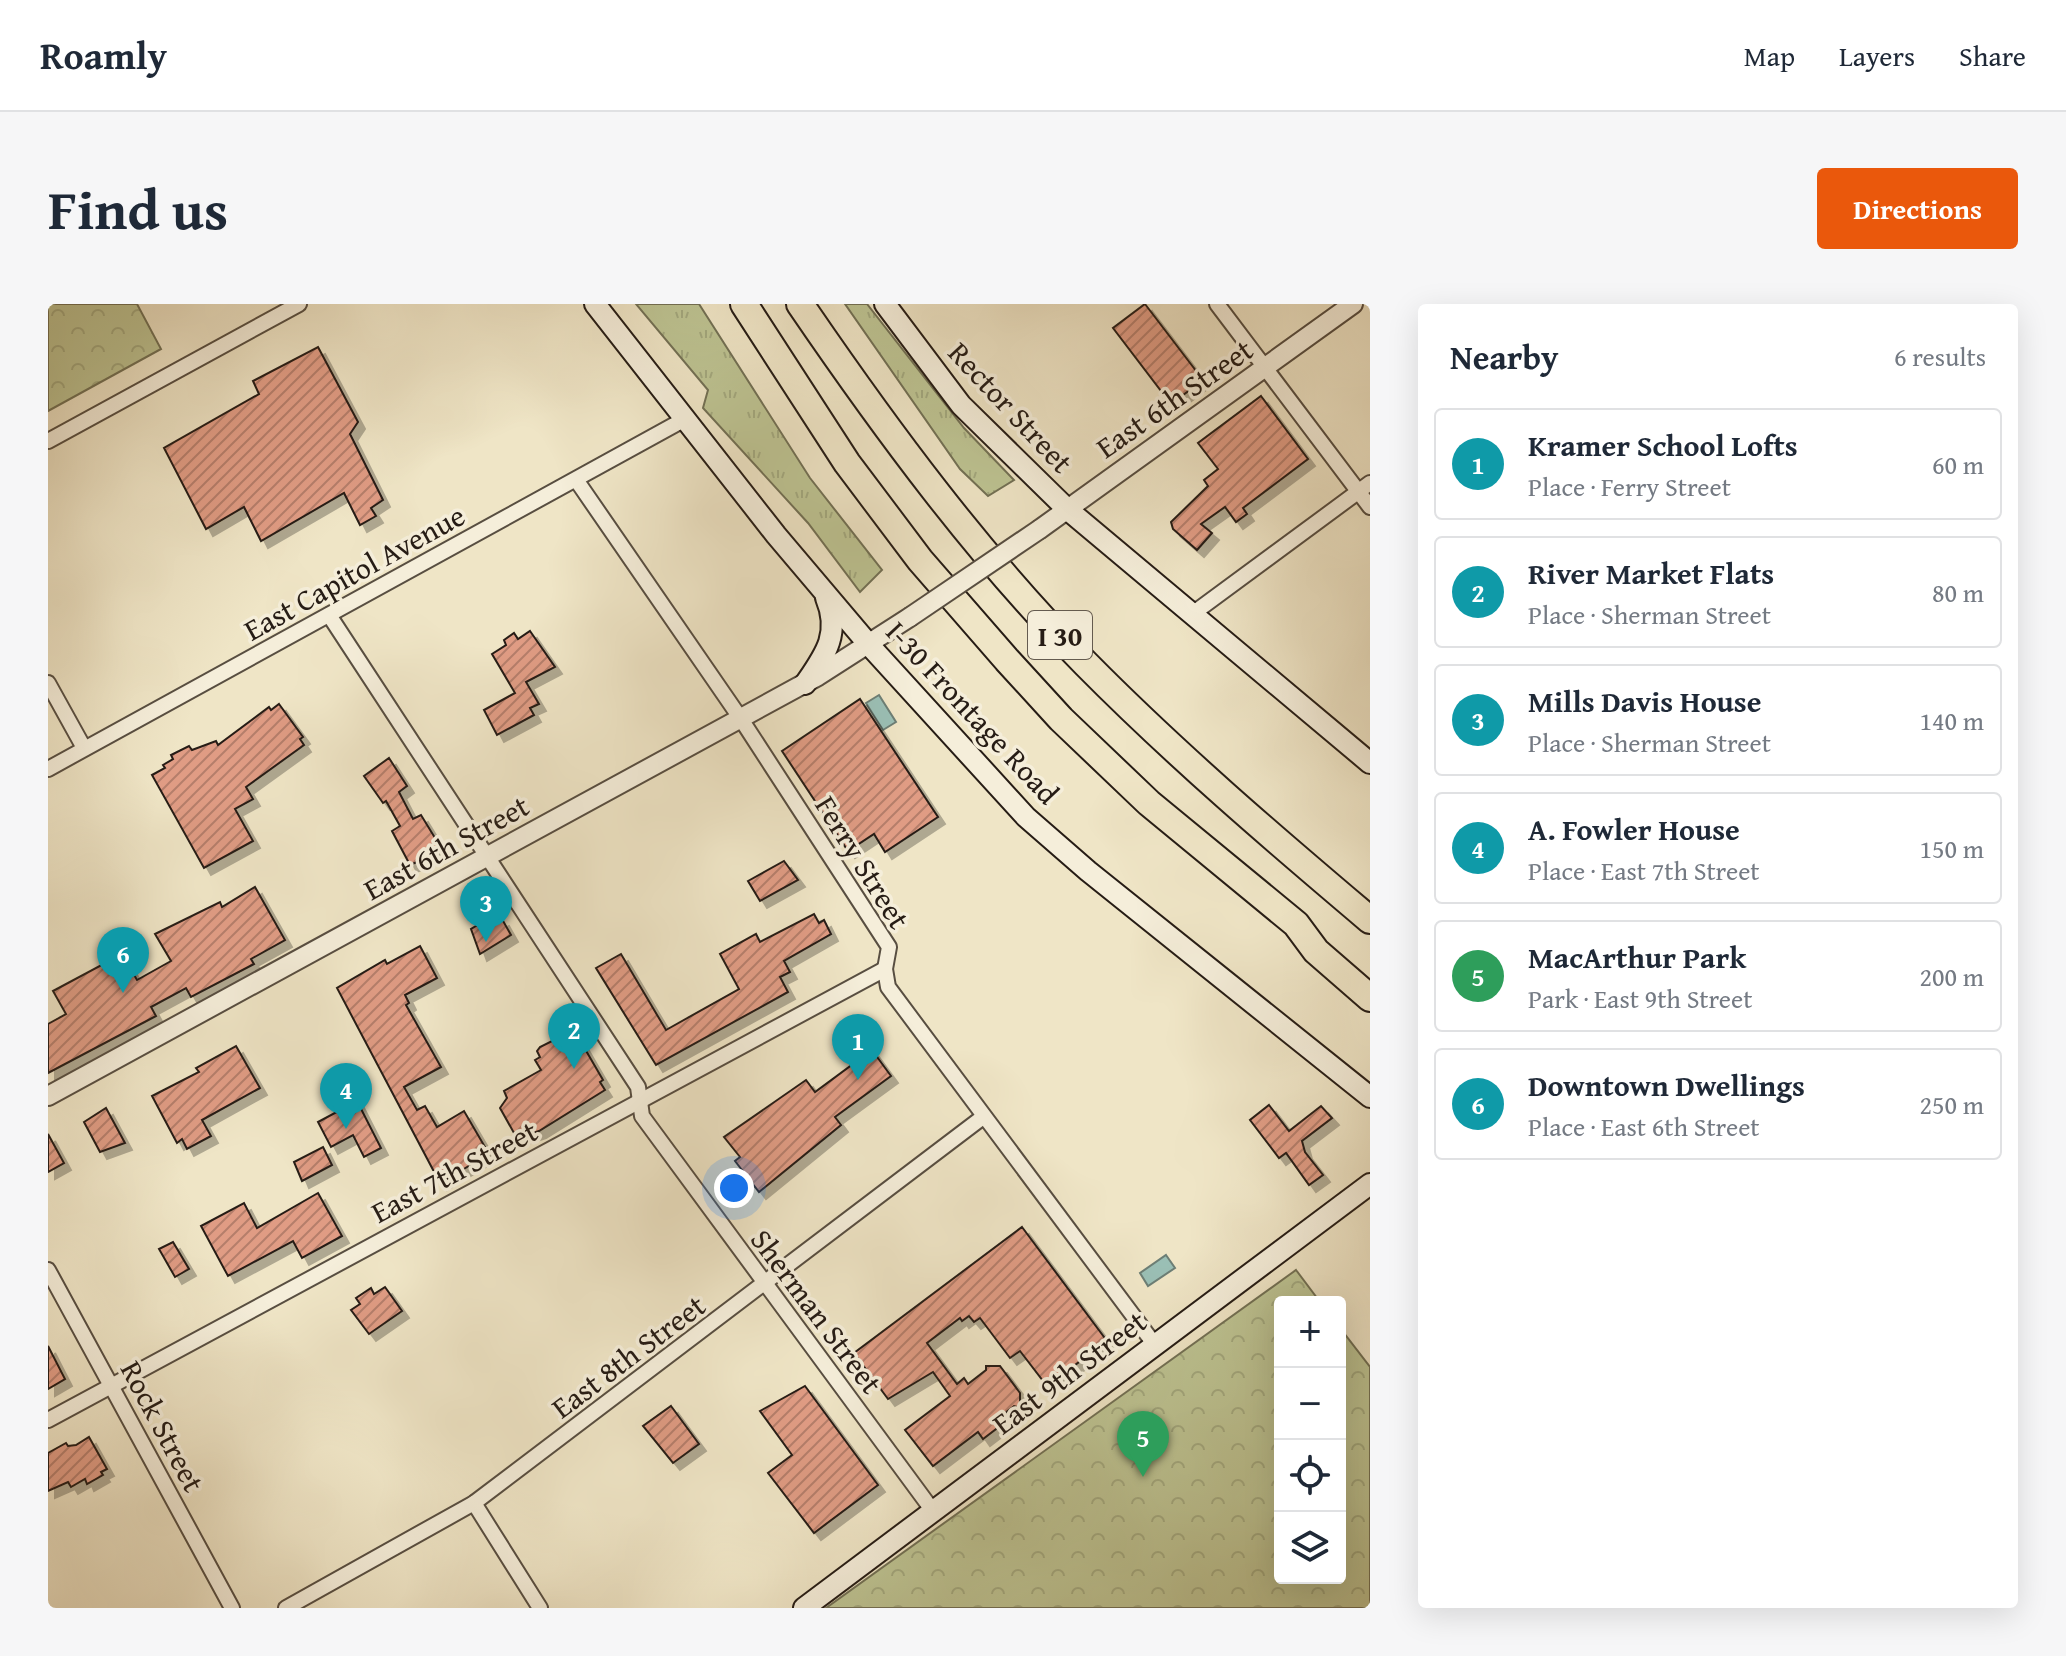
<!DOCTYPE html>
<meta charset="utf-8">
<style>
:root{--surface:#fff;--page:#f6f6f7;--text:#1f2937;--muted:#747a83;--line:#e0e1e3;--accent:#ea580c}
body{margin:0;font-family:"Gentium Book Plus",serif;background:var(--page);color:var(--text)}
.controls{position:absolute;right:24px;bottom:24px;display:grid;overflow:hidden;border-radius:8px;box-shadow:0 8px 32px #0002}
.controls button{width:72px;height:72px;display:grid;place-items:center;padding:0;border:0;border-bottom:2px solid var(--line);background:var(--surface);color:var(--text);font:40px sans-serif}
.you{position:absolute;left:686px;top:884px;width:28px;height:28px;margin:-20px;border:6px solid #fff;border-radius:50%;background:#1a73e8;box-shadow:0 0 0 12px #1a73e833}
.badge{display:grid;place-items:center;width:52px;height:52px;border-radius:50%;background:var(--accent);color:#fff;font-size:26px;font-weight:700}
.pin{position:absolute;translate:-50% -66px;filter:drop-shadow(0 2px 4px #0008)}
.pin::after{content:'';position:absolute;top:42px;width:28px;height:24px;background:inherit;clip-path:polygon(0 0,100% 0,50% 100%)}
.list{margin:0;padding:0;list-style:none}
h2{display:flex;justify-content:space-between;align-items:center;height:104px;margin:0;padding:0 32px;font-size:34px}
h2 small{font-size:26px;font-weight:400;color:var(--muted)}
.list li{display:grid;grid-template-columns:52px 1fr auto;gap:24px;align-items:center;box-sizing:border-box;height:112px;margin:0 16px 16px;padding:0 16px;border:2px solid var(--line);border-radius:8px}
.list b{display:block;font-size:30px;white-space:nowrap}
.list p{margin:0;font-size:26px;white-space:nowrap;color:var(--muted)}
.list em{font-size:26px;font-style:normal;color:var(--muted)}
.icon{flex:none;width:44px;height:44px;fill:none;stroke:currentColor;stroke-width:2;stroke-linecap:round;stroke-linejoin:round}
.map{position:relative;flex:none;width:1322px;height:1304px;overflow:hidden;border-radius:8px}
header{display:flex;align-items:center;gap:48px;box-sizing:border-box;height:112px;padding:0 40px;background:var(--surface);border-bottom:2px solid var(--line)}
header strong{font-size:38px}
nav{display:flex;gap:44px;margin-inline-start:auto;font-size:28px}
.intro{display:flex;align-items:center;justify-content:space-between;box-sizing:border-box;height:192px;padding:0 48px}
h1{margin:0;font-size:56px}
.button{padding:20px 36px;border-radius:8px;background:var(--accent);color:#fff;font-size:28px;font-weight:700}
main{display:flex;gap:48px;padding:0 48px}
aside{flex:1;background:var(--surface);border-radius:8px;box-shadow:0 8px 32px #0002}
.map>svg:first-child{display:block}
.grass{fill:url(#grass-tufts);stroke:#727054;stroke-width:2}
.forest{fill:url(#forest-crowns);stroke:#727054;stroke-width:2}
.water{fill:#9abfb5;stroke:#6c7e75;stroke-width:2}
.building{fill:url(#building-hatch);stroke:#261c15;stroke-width:2;filter:url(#shadow)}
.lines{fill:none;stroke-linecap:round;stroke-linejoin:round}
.minor-casing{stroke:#584e41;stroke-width:18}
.tertiary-casing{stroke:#584e41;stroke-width:22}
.secondary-casing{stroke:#261c15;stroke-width:24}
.motorway-casing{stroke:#261c15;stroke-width:30}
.minor{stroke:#f5eeda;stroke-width:14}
.tertiary{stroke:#f5eeda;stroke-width:18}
.secondary{stroke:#f5eeda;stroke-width:20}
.motorway{stroke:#efe5c6;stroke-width:26}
.tertiary-bridge-casing{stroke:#584e41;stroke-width:22;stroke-linecap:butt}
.tertiary-bridge{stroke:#f5eeda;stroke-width:18}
.labels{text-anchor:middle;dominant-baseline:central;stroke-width:7;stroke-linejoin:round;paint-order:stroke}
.shield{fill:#f5eeda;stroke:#645b50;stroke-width:2}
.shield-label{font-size:28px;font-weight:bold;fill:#261c15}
.street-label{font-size:30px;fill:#261c15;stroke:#f5eeda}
</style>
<header>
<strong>Roamly</strong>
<nav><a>Map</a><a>Layers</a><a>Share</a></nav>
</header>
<div class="intro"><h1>Find us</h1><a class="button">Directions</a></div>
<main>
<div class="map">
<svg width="1322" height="1304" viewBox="0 0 1322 1304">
<defs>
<pattern id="grass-tufts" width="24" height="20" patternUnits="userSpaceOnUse" patternTransform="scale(2)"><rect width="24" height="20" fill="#bdc392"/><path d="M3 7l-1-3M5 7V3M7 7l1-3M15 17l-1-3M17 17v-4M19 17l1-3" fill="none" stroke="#a2a77d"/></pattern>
<pattern id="forest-crowns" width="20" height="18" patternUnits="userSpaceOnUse" patternTransform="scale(2)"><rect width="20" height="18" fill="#bdc392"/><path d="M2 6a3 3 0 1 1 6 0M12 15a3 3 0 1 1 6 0" fill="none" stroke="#a2a77d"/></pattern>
<pattern id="building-hatch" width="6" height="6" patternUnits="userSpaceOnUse" patternTransform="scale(2)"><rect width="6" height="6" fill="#e09c84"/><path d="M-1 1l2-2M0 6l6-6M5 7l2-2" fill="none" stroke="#b57e6b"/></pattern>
<filter id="shadow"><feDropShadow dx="7" dy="7" stdDeviation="0" flood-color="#0004"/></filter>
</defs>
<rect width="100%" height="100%" fill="#efe5c6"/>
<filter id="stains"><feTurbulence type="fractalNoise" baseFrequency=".0025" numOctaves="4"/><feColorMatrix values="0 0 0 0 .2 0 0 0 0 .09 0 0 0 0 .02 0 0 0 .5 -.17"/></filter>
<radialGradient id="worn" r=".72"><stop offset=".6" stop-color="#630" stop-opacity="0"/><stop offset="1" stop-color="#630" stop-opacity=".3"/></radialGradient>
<g class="grass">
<polygon points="588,0 651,0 762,174 834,266 812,288 760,219 655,104 660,86"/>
<polygon points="797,0 819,0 916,124 966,176 940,192 912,165"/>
</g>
<g class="forest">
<polygon points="0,0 89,0 113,45 0,107"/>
<polygon points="1248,966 1272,998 1232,998 1232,1274 1292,1274 1292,1024 1322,1063 1322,1304 778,1304"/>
</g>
<g class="water">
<polygon points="831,391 848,418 835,426 818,399"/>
<polygon points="1118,951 1127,964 1100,982 1092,969"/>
</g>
<g class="building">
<polygon points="1097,0 1155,76 1123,100 1065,24"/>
<polygon points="270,43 310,118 302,130 335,196 323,204 328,212 312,221 296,189 213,237 196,203 158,225 116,144 211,90 205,77"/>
<polygon points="1213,92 1260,155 1195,204 1199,210 1188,218 1177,203 1153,220 1164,229 1149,246 1125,225 1123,218 1160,182 1156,176 1170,165 1150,139"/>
<polygon points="482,327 507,363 478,378 491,400 482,404 486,411 449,431 436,406 467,389 444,350 458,341 456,336 466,329 470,335"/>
<polygon points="812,395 890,513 837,548 826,530 800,547 734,447"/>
<polygon points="231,400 255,433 252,435 256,441 198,483 205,495 187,505 205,537 156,564 104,471 117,464 115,461 125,455 123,451 141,442 144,446 168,437 170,441 221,403 223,406"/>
<polygon points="341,454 359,482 351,488 365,515 373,511 395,547 362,561 344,527 352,522 338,497 335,499 316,472"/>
<polygon points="736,557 750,576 712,597 700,577"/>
<polygon points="207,583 237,636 203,655 206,660 143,693 138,684 103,703 108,712 0,769 0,720 18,710 5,687 74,650 89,676 123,657 107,630 172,598 174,603"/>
<polygon points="440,605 448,618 454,615 463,631 432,650 423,625 433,619 428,611"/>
<polygon points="766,610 771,619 776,616 783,630 736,657 742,668 732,673 740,688 608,761 548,664 573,650 618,726 691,685 672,650 708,630 712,638"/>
<polygon points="372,642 389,674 357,691 361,699 358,701 393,763 356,783 369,806 377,802 389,823 416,807 441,850 392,879 289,684 337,656 339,660"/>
<polygon points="526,726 555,776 552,778 557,786 491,827 473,833 470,827 466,829 452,804 459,794 456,787 493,766 487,756 492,753 489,747 492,743"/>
<polygon points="188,742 212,784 154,816 163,832 139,845 134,835 129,839 104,792 151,768 148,764"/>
<polygon points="824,746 843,772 787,813 793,821 711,888 687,857 692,853 676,833 758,776 767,788"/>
<polygon points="309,797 333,844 316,853 305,831 283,843 270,818"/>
<polygon points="1221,801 1241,827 1273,802 1284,814 1254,837 1257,848 1275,871 1261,881 1238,849 1231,854 1202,816"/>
<polygon points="58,804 77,839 52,848 36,818"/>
<polygon points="0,830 16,859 0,868"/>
<polygon points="275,843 284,861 254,877 246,858"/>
<polygon points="270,889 294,932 254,954 245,937 180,972 153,922 196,899 209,924"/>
<polygon points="974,923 1059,1037 999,1082 972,1047 962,1054 932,1014 926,1018 921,1012 914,1017 912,1014 879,1039 909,1080 916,1074 920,1080 938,1066 938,1062 952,1062 972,1089 972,1104 966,1102 948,1116 952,1122 935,1135 930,1128 885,1162 857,1126 902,1092 885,1068 840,1095 806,1049"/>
<polygon points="125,938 141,965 127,973 111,945"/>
<polygon points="337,983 354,1007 321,1030 303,1006 312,1000 308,994 323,984 326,990"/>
<polygon points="0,1042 17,1075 0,1085"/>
<polygon points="757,1082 830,1181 766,1229 720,1169 744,1151 712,1107"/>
<polygon points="623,1102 651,1140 625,1159 595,1122"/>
<polygon points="41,1133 59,1165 53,1168 55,1171 39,1180 37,1175 23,1183 20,1178 0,1187 0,1149 18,1139 20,1142 28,1141"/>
</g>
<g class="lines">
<defs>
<g id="minor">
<polyline points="1169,0 1322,203"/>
<polyline points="0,137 251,0"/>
<polyline points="529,177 693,415 841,643 837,665 840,683 1107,1041"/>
<polyline points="281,311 590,783 594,812 885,1207"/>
<polyline points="1143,311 1322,179"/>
<polyline points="0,379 36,444"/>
<polyline points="0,465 637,115"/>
<polyline points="0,966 184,1304"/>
<polyline points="0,1116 837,665"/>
<polyline points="426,1199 492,1304"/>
<polyline points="238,1304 426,1199 935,813"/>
</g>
<g id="tertiary">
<polyline points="992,225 1305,0"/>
<polyline points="0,792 770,372 862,313"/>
</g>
<g id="secondary">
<polyline points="547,0 728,231 822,342 978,513 1040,567 1322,793"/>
<polyline points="837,0 913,101 1019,205 1322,459"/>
<path d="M757,380C777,351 793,330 778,294"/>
<polyline points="756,1304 1322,880"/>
</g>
<g id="motorway">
<polyline points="696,0 799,159 872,256 959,356 1013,415 1101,499 1248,620 1268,647 1322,694"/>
<path d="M752,0C838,126 931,252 1038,360C1128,451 1225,534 1322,616"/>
</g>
</defs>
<use href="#minor" class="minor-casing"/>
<use href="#tertiary" class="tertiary-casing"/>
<use href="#secondary" class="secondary-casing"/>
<use href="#motorway" class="motorway-casing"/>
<use href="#minor" class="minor"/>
<use href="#tertiary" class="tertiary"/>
<use href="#secondary" class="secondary"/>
<use href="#motorway" class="motorway"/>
<defs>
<polyline id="tertiary-bridge" points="862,313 992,225"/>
</defs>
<use href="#tertiary-bridge" class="tertiary-bridge-casing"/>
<use href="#tertiary-bridge" class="tertiary-bridge"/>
</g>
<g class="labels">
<rect class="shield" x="980" y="307" width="64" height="48" rx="6"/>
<g class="shield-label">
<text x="1012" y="331">I 30</text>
</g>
<g class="street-label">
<text transform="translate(1126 94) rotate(-35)">East 6th Street</text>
<text transform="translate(963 103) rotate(47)">Rector Street</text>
<text transform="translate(306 268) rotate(-29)">East Capitol Avenue</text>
<text transform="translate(925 408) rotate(47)">I-30 Frontage Road</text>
<text transform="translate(398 543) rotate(-29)">East 6th Street</text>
<text transform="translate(815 558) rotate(58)">Ferry Street</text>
<text transform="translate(406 867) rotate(-28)">East 7th Street</text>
<text transform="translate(769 1007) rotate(53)">Sherman Street</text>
<text transform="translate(580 1052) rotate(-37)">East 8th Street</text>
<text transform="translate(1021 1068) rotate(-37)">East 9th Street</text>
<text transform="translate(115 1122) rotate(62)">Rock Street</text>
</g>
</g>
<rect width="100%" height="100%" filter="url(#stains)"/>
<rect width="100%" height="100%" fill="url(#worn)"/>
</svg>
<div class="controls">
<button>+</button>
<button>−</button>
<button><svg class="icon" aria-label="locate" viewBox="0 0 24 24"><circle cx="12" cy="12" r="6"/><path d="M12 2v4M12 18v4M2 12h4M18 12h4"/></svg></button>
<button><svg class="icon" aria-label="layers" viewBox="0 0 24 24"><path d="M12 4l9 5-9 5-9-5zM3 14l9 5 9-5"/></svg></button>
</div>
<div class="you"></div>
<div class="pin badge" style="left:810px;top:776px;background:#0f9aa8">1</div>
<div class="pin badge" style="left:526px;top:765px;background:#0f9aa8">2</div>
<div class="pin badge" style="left:438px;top:638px;background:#0f9aa8">3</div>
<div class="pin badge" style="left:298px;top:825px;background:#0f9aa8">4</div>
<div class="pin badge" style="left:1095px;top:1173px;background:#2e9e5b">5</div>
<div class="pin badge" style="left:75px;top:689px;background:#0f9aa8">6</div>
</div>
<aside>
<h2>Nearby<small>6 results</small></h2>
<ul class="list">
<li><span class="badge" style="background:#0f9aa8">1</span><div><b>Kramer School Lofts</b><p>Place · Ferry Street</p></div><em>60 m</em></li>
<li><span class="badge" style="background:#0f9aa8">2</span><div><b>River Market Flats</b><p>Place · Sherman Street</p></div><em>80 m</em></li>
<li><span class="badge" style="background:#0f9aa8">3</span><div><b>Mills Davis House</b><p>Place · Sherman Street</p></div><em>140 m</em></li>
<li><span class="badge" style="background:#0f9aa8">4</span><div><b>A. Fowler House</b><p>Place · East 7th Street</p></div><em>150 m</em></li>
<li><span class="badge" style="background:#2e9e5b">5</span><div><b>MacArthur Park</b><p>Park · East 9th Street</p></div><em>200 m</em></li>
<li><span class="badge" style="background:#0f9aa8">6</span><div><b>Downtown Dwellings</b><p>Place · East 6th Street</p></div><em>250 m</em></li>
</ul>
</aside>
</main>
